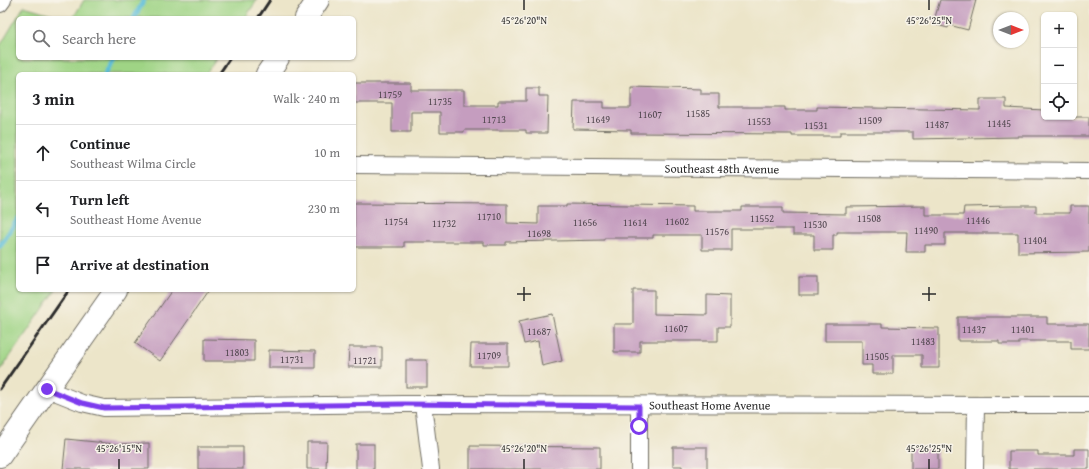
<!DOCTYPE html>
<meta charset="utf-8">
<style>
:root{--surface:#fff;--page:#f2f2f2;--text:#202124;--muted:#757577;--line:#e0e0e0}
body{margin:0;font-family:"Gentium Book Plus",serif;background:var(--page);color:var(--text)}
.controls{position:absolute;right:12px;top:12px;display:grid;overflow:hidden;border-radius:6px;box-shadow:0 1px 3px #0004}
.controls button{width:36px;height:36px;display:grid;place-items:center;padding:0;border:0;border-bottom:1px solid var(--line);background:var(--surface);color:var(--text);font:20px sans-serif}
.compass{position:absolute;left:993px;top:12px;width:36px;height:36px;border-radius:50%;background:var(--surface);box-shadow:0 1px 3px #0004;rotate:90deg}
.stop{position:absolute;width:12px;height:12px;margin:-9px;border:3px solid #7c3aed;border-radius:50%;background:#fff}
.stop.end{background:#7c3aed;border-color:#fff;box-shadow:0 1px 4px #0008}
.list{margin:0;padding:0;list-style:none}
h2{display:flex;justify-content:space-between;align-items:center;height:52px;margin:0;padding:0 16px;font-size:17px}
h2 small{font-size:13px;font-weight:400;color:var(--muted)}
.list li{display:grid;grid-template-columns:26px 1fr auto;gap:12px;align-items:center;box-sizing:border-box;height:56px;padding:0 16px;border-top:1px solid var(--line)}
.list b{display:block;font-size:15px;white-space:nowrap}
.list p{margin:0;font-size:13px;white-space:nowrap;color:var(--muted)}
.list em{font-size:13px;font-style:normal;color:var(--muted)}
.icon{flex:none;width:22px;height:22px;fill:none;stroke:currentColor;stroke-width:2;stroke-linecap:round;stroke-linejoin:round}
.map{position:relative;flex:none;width:1089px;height:469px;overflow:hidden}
.search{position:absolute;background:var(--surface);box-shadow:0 1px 3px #0004;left:16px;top:16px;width:340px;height:44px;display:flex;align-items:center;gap:10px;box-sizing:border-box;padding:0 14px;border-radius:6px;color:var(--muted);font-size:15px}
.panel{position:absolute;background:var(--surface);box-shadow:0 1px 3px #0004;left:16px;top:72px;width:340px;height:220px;border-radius:6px}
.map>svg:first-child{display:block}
.green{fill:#9fd485;stroke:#658058}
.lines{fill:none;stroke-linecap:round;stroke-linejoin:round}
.stream{stroke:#5abdd8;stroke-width:5}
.building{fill:#c59dbf}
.street-casing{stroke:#6f6c62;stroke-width:18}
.secondary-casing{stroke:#6f6c62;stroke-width:24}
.street{stroke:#fff;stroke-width:16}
.secondary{stroke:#fff;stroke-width:22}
.rail{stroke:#2b2b2b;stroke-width:3}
.route{stroke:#7c3aed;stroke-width:5}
.ticks{fill:none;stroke:#2b2b2b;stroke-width:1.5}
.labels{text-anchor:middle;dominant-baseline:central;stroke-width:3;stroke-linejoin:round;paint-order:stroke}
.number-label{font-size:10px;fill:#524850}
.street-label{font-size:12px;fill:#2b2b2b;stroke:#f7f3e8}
.ticks-label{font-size:10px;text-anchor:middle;fill:#2b2b2b;stroke:#f7f3e8;stroke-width:3;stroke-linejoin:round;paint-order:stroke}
</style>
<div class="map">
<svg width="1089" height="469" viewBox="0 0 1089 469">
<rect width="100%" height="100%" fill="#f7f3e8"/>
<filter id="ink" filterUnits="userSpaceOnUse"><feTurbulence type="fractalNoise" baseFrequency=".025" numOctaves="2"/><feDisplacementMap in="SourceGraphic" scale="8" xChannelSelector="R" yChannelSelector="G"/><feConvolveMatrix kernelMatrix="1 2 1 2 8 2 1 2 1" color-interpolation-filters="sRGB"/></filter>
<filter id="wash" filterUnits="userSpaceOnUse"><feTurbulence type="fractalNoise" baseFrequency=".012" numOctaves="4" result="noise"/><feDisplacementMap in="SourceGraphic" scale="16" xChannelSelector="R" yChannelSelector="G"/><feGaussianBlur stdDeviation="0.9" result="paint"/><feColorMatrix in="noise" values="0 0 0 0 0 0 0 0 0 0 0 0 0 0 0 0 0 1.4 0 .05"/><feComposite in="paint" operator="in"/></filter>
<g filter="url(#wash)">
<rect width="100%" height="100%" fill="#ece5c9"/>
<g class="green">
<polygon points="84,0 257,0 245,18 73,18"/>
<polygon points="24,6 65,18 18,18 18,58 217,58 206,74 18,74 18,290 56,290 0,371 0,46"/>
</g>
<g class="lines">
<g class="stream">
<polyline points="134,18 144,0"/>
<polyline points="105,74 114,58"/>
<polyline points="0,246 18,219"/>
</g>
</g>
<g id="blocks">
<g class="building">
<polygon points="940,0 976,0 968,30 949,25 948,28 933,24"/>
<polygon points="354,83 411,83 411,90 464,90 464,105 498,105 498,101 526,101 526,88 539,88 539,96 548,96 547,133 526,133 526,130 464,130 464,132 440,132 440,112 411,112 411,132 392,132 392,103 354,103"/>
<polygon points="631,87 701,89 701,94 719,94 719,107 785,107 785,110 817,110 817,107 980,110 980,99 1006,99 1006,108 1044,110 1044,117 1089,117 1089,136 1018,136 1018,137 913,139 913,132 840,132 840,136 792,136 792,134 631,133 631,130 573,129 574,102 604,102 604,108 631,108"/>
<polygon points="354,203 507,204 507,223 538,224 538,206 567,206 567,204 693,206 693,211 742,211 742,207 783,207 783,213 846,214 846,207 925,206 925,215 963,215 964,207 1012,206 1036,206 1036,213 1070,213 1070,206 1089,206 1089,252 1018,253 1018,233 945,233 945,245 925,245 925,252 906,252 907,232 837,232 837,235 833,235 833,250 814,250 814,235 793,235 793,229 731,229 731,250 702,250 702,235 653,235 653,238 604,238 604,240 506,242 506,245 484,245 484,242 404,242 404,247 354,247"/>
<rect x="799" y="277" width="19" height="18"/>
<polygon points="172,290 209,290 160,361 135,343"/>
<polygon points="633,290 654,290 654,314 707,315 707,295 730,296 730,327 718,327 718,341 640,341 640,352 614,352 614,324 633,324"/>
<polygon points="552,314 562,361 542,366 538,341 524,344 519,321"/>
<polygon points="958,317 1047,317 1047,324 1089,324 1089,349 1071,349 1071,341 1019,341 1019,344 999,344 999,341 958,341"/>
<polygon points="825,324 882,324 882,327 939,328 939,368 922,368 922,355 893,355 893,374 872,374 872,365 862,365 862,341 825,341"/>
<polygon points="204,339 254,340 254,361 204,361"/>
<polygon points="471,344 508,344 508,366 470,366"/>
<polygon points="349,347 382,347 382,367 348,367"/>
<polygon points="269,350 315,351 315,368 269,368"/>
<rect x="406" y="360" width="21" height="27"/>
<polygon points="66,439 116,444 149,443 149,469 63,469"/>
<polygon points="307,442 327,442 326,469 307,469"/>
<rect x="356" y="444" width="18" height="25"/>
<polygon points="470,446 600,447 600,469 470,469"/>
<rect x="198" y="447" width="45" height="22"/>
<polygon points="673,447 707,447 707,469 682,469 682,466 673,466"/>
<rect x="911" y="447" width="27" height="22"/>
<polygon points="1074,449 1089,449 1089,469 1009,469 1009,451 1038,451 1038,455 1074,455"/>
</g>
</g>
</g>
<g filter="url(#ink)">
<use href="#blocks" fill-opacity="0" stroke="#6f6c62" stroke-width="1"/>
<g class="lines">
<defs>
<g id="street">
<polyline points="0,4 3,0"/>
<path id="s1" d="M354,165L1089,171"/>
<path id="s2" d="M47,389L82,403L104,408L403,404L1089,405"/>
<polyline points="423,404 431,469"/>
<polyline points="639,406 639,469"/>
<polyline points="975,469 976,405"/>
</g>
<g id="secondary">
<polyline points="306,18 318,0"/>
<polyline points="267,74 278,58"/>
<polyline points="0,456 116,290"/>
</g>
</defs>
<use href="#street" class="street-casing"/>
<use href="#secondary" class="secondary-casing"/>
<use href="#street" class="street"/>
<use href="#secondary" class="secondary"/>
<g class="rail">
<polyline points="258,18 270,0"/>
<polyline points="219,74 230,58"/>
<polyline points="0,389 69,290"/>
</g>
</g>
</g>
<g class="lines" filter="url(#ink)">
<polyline class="route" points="47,389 82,403 104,408 403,404 639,406 639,426"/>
</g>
<path class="ticks" d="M524,0V10M929,0V10M524,287V301M929,287V301M517,294H531M922,294H936M119,459V469M524,459V469M929,459V469"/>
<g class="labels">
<g class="number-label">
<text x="390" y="94">11759</text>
<text x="440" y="101">11735</text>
<text x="698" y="113">11585</text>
<text x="650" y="114">11607</text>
<text x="494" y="119">11713</text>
<text x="598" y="119">11649</text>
<text x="870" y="120">11509</text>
<text x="759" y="121">11553</text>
<text x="999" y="123">11445</text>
<text x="937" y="124">11487</text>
<text x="816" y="125">11531</text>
<text x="489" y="216">11710</text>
<text x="762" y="218">11552</text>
<text x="869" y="218">11508</text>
<text x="978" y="220">11446</text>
<text x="396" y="221">11754</text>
<text x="677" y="221">11602</text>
<text x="585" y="222">11656</text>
<text x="635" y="222">11614</text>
<text x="444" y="223">11732</text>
<text x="815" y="224">11530</text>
<text x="926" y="230">11490</text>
<text x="717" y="231">11576</text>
<text x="539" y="233">11698</text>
<text x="1035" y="240">11404</text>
<text x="676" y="328">11607</text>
<text x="974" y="329">11437</text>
<text x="1023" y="329">11401</text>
<text x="539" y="331">11687</text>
<text x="923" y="341">11483</text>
<text x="237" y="352">11803</text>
<text x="489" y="355">11709</text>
<text x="877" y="356">11505</text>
<text x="292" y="359">11731</text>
<text x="365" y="360">11721</text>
</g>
<g class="street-label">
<text stroke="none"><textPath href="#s1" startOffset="368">Southeast 48th Avenue</textPath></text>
<text stroke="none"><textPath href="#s2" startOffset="666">Southeast Home Avenue</textPath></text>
</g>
</g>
<g class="ticks-label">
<text x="524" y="24">45°26'20"N</text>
<text x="929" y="24">45°26'25"N</text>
<text x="119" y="452">45°26'15"N</text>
<text x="524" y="452">45°26'20"N</text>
<text x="929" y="452">45°26'25"N</text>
</g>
</svg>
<div class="controls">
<button>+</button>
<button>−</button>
<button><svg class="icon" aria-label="locate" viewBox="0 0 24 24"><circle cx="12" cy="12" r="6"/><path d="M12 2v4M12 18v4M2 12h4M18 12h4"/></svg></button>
</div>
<svg class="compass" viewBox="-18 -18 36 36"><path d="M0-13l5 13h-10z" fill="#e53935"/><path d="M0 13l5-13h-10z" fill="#757577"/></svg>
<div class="stop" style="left:639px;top:426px"></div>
<div class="stop end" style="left:47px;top:389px"></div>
<div class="search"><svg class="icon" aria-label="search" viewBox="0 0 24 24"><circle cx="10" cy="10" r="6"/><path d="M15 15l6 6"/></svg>Search here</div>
<section class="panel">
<h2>3 min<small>Walk · 240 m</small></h2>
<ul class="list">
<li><svg class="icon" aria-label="ahead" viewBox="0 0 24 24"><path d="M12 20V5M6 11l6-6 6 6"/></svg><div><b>Continue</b><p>Southeast Wilma Circle</p></div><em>10 m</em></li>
<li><svg class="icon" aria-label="left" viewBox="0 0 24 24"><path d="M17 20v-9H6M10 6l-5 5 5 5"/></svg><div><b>Turn left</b><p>Southeast Home Avenue</p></div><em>230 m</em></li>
<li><svg class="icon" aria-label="arrive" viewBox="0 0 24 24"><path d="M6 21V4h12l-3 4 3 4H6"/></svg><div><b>Arrive at destination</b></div></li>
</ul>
</section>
</div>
